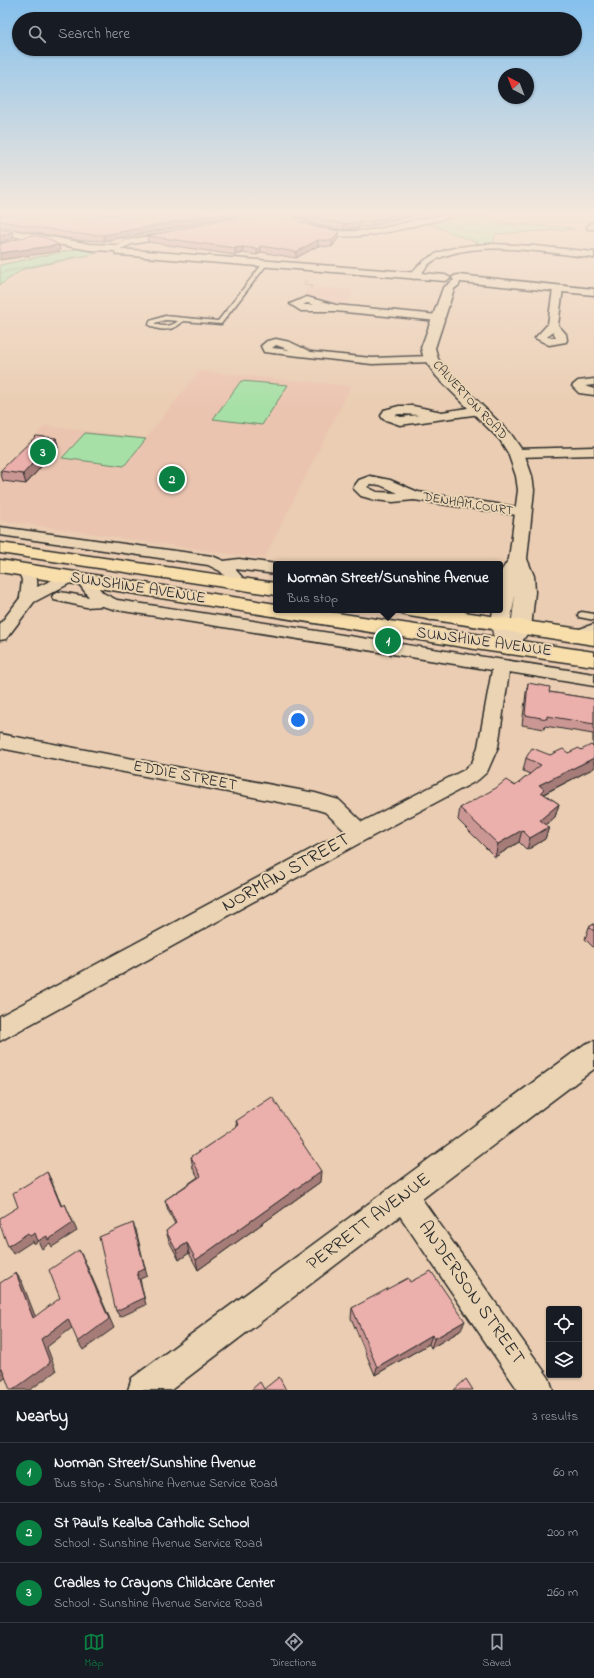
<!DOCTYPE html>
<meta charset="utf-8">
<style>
:root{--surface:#171b24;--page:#242831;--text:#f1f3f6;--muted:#9ea1a6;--line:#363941;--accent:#0b8043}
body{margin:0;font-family:"Indie Flower",sans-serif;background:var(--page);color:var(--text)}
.controls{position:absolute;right:12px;bottom:12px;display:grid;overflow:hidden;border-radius:4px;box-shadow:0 1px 3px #0004}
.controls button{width:36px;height:36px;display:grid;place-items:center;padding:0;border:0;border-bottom:1px solid var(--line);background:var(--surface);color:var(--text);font:20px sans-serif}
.compass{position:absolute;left:498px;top:68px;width:36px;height:36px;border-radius:50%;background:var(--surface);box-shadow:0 1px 3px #0004;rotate:318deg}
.you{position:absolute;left:298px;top:720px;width:14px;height:14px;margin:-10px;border:3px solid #fff;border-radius:50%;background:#1a73e8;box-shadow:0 0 0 6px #1a73e833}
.badge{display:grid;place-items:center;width:26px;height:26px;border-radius:50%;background:var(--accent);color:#fff;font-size:13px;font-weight:700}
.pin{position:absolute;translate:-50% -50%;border:2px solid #fff;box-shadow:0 1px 4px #0006}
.popup{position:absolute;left:273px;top:561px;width:230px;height:52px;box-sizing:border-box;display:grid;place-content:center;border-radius:4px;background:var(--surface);filter:drop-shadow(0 1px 3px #0005);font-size:13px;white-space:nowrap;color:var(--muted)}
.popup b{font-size:15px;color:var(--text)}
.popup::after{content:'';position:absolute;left:50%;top:100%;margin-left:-8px;border:8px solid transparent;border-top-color:var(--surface)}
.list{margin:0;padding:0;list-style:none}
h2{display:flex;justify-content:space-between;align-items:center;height:52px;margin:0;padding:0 16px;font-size:17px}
h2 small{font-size:13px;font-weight:400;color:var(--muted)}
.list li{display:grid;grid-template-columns:26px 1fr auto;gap:12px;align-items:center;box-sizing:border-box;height:60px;padding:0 16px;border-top:1px solid var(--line)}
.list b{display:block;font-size:15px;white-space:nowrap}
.list p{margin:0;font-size:13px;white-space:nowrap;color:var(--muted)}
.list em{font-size:13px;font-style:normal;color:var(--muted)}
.icon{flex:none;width:22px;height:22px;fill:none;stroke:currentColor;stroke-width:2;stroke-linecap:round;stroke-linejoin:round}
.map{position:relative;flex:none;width:594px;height:1390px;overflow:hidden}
.search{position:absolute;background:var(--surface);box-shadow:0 1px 3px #0004;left:12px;right:12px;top:12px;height:44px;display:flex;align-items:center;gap:10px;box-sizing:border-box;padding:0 14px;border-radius:22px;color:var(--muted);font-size:15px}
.sheet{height:232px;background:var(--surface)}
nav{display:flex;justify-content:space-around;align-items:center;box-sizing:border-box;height:56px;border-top:1px solid var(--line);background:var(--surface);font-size:11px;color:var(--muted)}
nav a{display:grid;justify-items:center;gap:2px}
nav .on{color:var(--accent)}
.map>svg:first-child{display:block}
.built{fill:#ebc4b0}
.green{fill:#a6e0a6;stroke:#688668}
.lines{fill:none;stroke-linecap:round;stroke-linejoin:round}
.service-casing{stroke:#2b2b2b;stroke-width:3}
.minor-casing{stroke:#2b2b2b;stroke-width:3}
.tertiary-casing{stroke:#2b2b2b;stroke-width:3}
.primary-casing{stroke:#2b2b2b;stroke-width:3}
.path{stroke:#2b2b2b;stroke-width:1;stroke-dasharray:0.5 1.5;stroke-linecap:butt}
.service{fill:#ead4b3;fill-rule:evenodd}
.minor{fill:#ead4b3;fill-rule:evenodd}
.tertiary{fill:#ead4b3;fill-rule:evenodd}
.primary{fill:#f8deab;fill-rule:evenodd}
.wall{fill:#cb9794;stroke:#2b2b2b}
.shaded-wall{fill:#a57b78;stroke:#2b2b2b}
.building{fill:#ecb0ac;stroke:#2b2b2b}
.labels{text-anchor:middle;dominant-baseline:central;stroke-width:4;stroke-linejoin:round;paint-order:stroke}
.far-street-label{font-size:13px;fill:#2b2b2b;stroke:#ead4b3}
.street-label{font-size:16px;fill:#2b2b2b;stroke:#ead4b3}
.near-street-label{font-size:19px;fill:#2b2b2b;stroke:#ead4b3}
</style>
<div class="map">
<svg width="594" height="1390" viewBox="0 0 594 1390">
<rect width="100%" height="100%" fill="#eacdb2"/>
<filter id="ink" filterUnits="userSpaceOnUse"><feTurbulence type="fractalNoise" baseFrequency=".025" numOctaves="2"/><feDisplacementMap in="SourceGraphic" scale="8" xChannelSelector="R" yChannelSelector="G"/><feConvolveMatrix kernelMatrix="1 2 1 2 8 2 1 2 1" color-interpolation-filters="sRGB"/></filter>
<g filter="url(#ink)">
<g class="built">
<polygon points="309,287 332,288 354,290 346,306 317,298 302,297"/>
<polygon points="199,371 351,386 264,559 0,520 0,473 45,426 146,438"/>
</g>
<g class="green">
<polygon points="462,215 486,215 502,223 572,228 574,229 495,234 494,245 483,245 429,224"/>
<polygon points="77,249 98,253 23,269 0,285 0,265"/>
<polygon points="241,381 288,385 262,425 213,419"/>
<polygon points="85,433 146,439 124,466 62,458"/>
</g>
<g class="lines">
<defs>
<g id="service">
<path d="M264,262L268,263L221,324L183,321C175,331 159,332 149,325L150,321L165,316L218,321ZM165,320L178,321C171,327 163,327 155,324V323Z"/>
<polygon points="582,612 594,614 594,620 579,617 578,615 579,613"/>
</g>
<g id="minor">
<path d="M285,215C296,215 299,219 308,223C323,230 340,232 356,231C389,231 419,215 451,215C443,221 430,222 421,224C378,236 323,248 285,215Z"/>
<polygon points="591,223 594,223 594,229 588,229 587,227"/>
<polygon points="171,232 175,235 174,237 132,244 116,251 112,248 127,240"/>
<path d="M491,244L535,246L594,252V258C551,253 493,242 451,254C443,256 435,259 429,264C424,269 420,277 414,279L409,276C430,248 458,246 491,244Z"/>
<path d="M558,286L563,289L558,325L566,334L567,340L566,342L549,345L535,338L548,324L553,289ZM553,331L556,338L547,337Z"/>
<path d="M307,297L336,305L438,315L443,318L438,321L335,311H301L290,304ZM307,303L314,305H303Z"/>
<path d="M276,339L290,342L311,352L372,358L431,356L436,359L431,362L372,364L264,352L261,346L267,341ZM276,345L290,350L272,348Z"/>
<polygon points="594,379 594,385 585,386 594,389 594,395 579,393 572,386 578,381"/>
<path d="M399,406H413L442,412L480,406L486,410L480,414L400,425L383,419L381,416L384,410ZM399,414L419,415L401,417L395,415Z"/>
<polygon points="594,447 594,455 516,457 510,453 516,449"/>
<path d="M370,476L390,480L418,492L523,508L528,509L530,512L528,515L523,516L414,500L393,502L375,500L361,496L353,488L359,480ZM371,484L380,485L398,493L377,492L367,487Z"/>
<path d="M0,527L212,556L224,561L239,559L276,564V574L235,569L248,584L246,587C232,591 229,579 220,571C216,569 212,567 208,565L0,535Z"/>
<path d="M26,565L31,567C36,573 38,579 37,587L70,572L77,576L83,574L89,576L103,593L117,600L594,674V686L509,672L498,747L487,772L478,780L367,839L0,1041V1016L345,831L325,812L315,809L0,748V734L315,793L339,800L362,822L464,770L472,763L478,747L492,670L117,610L102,606L86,607L54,600L52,597L54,594L60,592L89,597L76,580L34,602L6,639L0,640V624L20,598L22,580L18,570L21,567Z"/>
<polygon points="594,624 594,635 577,641 571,640 569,636 571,632"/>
<polygon points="594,1041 594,1069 422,1199 549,1378 553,1390 518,1390 400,1216 171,1390 128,1390 132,1378 585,1044"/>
</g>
<g id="tertiary">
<polygon points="0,228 90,244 115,245 119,246 120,249 445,275 451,278 445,281 120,255 116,254 115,251 90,250 0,234"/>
<path d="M458,275L594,289V295L460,282L459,285L454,289L435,348L438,359L447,371L511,434L524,453L532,476L534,490L527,559L534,576L535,592L531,628L515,652L508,654L501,652C492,638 490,625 493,610H500V573L509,559L518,490L516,476L508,453L500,440L437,377L424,359L421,348L443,288L454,280L452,278L454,276ZM515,595L511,627L510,624Z"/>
<polygon points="424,610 466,610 463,614 431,620 424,618 421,614"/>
</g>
<g id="primary">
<polygon points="0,543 276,583 276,595 0,553"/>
<polygon points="0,560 276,604 276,610 317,610 594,652 594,666 475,649 0,572"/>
<polygon points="399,610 450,610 594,631 594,645 409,616 402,614"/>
</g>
</defs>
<use href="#service" class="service-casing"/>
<use href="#minor" class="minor-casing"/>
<use href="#tertiary" class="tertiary-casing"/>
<use href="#primary" class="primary-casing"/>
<g class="path">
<path d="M452,225C462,231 477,231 483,237"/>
<polyline points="0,273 77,256"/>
<polyline points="307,279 303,285 312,286 311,288"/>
</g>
<use href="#service" class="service"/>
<use href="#minor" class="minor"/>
<use href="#tertiary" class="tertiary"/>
<use href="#primary" class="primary"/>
</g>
<g class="wall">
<polygon points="0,215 242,215 104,241 78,240 0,227"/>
<polygon points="296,215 418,215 372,226 359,227 359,228 344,230 326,227"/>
<polygon points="299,221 316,227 339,231 339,237 332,247 318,246 296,258 261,252 257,255 243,253 235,255 148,242 147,236"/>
<polygon points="56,438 58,447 26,484 3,481 0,471"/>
<polygon points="528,683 549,692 594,699 594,768 544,794 559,804 555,817 546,825 549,827 545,839 527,850 519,842 495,857 458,820 460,808 515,786 530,774 523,771 526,758 568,753 593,747 593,734 545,726 544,729 522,725 526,693"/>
<polygon points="594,924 594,948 585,939 589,927"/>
<polygon points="236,1121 320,1182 198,1270 189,1253 179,1260 169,1241 166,1231 175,1224 168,1210 165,1200 198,1177 193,1168 191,1157 237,1127"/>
<polygon points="410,1282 460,1331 431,1348 429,1344 375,1375 351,1318 352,1308"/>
</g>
<g class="shaded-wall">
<polygon points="211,215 242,215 104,241 104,235"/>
<polygon points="394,215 418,215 372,226 372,221"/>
<polygon points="359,222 359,228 344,230 344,224"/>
<polygon points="339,231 339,237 332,247 332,241"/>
<polygon points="13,232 14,238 0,243 0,236"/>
<polygon points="318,240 318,246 296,258 296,252"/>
<polygon points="59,245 60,251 0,260 0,253"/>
<polygon points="261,246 261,252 257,255 257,249"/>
<polygon points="243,247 243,253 235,255 235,248"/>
<polygon points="56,438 58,447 26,484 23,474"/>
<polygon points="594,758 594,768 543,794 541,802 539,785"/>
<polygon points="559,804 555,817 536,833 540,820"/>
<polygon points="549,827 545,839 527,850 530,838"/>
<polygon points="522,830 519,842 495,857 498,844"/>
<polygon points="321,1171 320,1182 198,1270 196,1260"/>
<polygon points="47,1172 51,1180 65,1214 61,1206"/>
<polygon points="65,1204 77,1231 52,1247 50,1243 42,1249 38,1241 34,1244 33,1241 13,1254 8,1246"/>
<polygon points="133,1223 136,1230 147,1276 140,1279 146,1305 120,1317 116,1311 137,1272"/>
<polygon points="187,1243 189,1253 179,1260 176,1250"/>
<polygon points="79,1250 84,1259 114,1328 83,1350 78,1342"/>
<polygon points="16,1273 22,1282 39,1326 33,1318"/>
<polygon points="68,1319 73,1327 47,1347 56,1371 30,1390 13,1390 41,1339"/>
<polygon points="465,1321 460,1331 431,1348 434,1339"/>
<polygon points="432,1335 429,1344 375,1375 377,1367"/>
<polygon points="2,1368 9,1375 0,1382 0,1369"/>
</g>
<g class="building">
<polygon points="0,215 211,215 104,235 77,234 0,221"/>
<polygon points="248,215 292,215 299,221 316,227 339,231 332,241 318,240 296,252 261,246 257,249 243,247 235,248 147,236"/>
<polygon points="311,215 394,215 372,221 358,221 359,222 344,224 326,221"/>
<polygon points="0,229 13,232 0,236"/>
<polygon points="32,235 47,238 59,245 0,253 0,244"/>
<polygon points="36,436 56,438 23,474 0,471"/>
<polygon points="528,683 550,687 549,692 594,699 594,724 547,716 547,719 525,715"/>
<polygon points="591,745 594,748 594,758 539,785 544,789 541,792 559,804 540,820 549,827 530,838 522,830 498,844 460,808 496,788 506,780 515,786 541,765 526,758 532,748 550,755 563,749 568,753 579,748 581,750"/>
<polygon points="594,924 594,931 589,927"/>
<polygon points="272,1097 321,1171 196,1260 187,1243 176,1250 166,1231 176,1223 165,1200 201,1176 191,1157 239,1125 236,1121"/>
<polygon points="47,1172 61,1206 65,1204 73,1223 48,1240 47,1236 38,1241 35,1233 30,1236 28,1233 8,1246 0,1225 0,1218 18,1207 13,1193"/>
<polygon points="133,1223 145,1269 137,1272 144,1298 116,1311 99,1237"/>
<polygon points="79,1250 109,1319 78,1342 68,1319 41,1339 50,1363 13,1390 10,1390 2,1368 0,1369 0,1283 16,1273 33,1318 60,1298 49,1270"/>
<polygon points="431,1271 465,1321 434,1339 432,1335 377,1367 352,1308 408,1278 410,1282"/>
<polygon points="279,1377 286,1390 251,1390 260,1382 264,1389"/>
<polygon points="466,1379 473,1390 454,1390"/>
</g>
</g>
<linearGradient id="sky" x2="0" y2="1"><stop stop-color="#85c0ec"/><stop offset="0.52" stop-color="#f6e8dc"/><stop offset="1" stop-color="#f6e8dc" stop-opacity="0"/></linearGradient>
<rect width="594" height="410" fill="url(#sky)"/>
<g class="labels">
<g class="far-street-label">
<text transform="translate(470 400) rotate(47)">CALVERTON ROAD</text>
<text transform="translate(468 504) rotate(9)">DENHAM COURT</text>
</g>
<g class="street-label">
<text transform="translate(138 588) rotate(9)">SUNSHINE AVENUE</text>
<text transform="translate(484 642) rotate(8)">SUNSHINE AVENUE</text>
<text transform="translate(185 776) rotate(11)">EDDIE STREET</text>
</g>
<g class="near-street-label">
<text transform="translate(286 873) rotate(-29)">NORMAN STREET</text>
<text transform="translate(369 1222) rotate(-37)">PERRETT AVENUE</text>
<text transform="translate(471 1293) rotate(55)">ANDERSON STREET</text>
</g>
</g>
</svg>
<div class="controls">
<button><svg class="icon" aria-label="locate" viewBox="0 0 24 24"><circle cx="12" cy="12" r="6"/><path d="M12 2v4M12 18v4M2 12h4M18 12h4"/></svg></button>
<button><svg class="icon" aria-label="layers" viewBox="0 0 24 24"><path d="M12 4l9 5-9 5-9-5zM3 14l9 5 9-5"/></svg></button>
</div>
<svg class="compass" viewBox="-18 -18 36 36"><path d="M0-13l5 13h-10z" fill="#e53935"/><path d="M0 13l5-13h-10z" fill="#9ea1a6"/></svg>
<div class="you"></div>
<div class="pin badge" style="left:388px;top:641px">1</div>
<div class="popup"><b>Norman Street/Sunshine Avenue</b>Bus stop</div>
<div class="pin badge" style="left:172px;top:479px">2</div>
<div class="pin badge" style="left:43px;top:452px">3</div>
<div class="search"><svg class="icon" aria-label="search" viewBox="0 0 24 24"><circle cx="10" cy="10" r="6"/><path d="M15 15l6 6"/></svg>Search here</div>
</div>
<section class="sheet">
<h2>Nearby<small>3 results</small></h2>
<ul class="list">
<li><span class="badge">1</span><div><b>Norman Street/Sunshine Avenue</b><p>Bus stop · Sunshine Avenue Service Road</p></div><em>60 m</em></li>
<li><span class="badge">2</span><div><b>St Paul’s Kealba Catholic School</b><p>School · Sunshine Avenue Service Road</p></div><em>200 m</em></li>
<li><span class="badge">3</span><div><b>Cradles to Crayons Childcare Center</b><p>School · Sunshine Avenue Service Road</p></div><em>260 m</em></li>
</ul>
</section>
<nav>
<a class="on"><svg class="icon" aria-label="map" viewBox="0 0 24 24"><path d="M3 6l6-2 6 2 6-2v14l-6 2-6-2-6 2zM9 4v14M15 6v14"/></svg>Map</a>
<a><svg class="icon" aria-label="directions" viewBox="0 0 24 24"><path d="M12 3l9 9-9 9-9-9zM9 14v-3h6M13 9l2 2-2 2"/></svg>Directions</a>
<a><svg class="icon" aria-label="saved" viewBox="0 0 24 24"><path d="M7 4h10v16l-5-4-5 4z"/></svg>Saved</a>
</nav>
